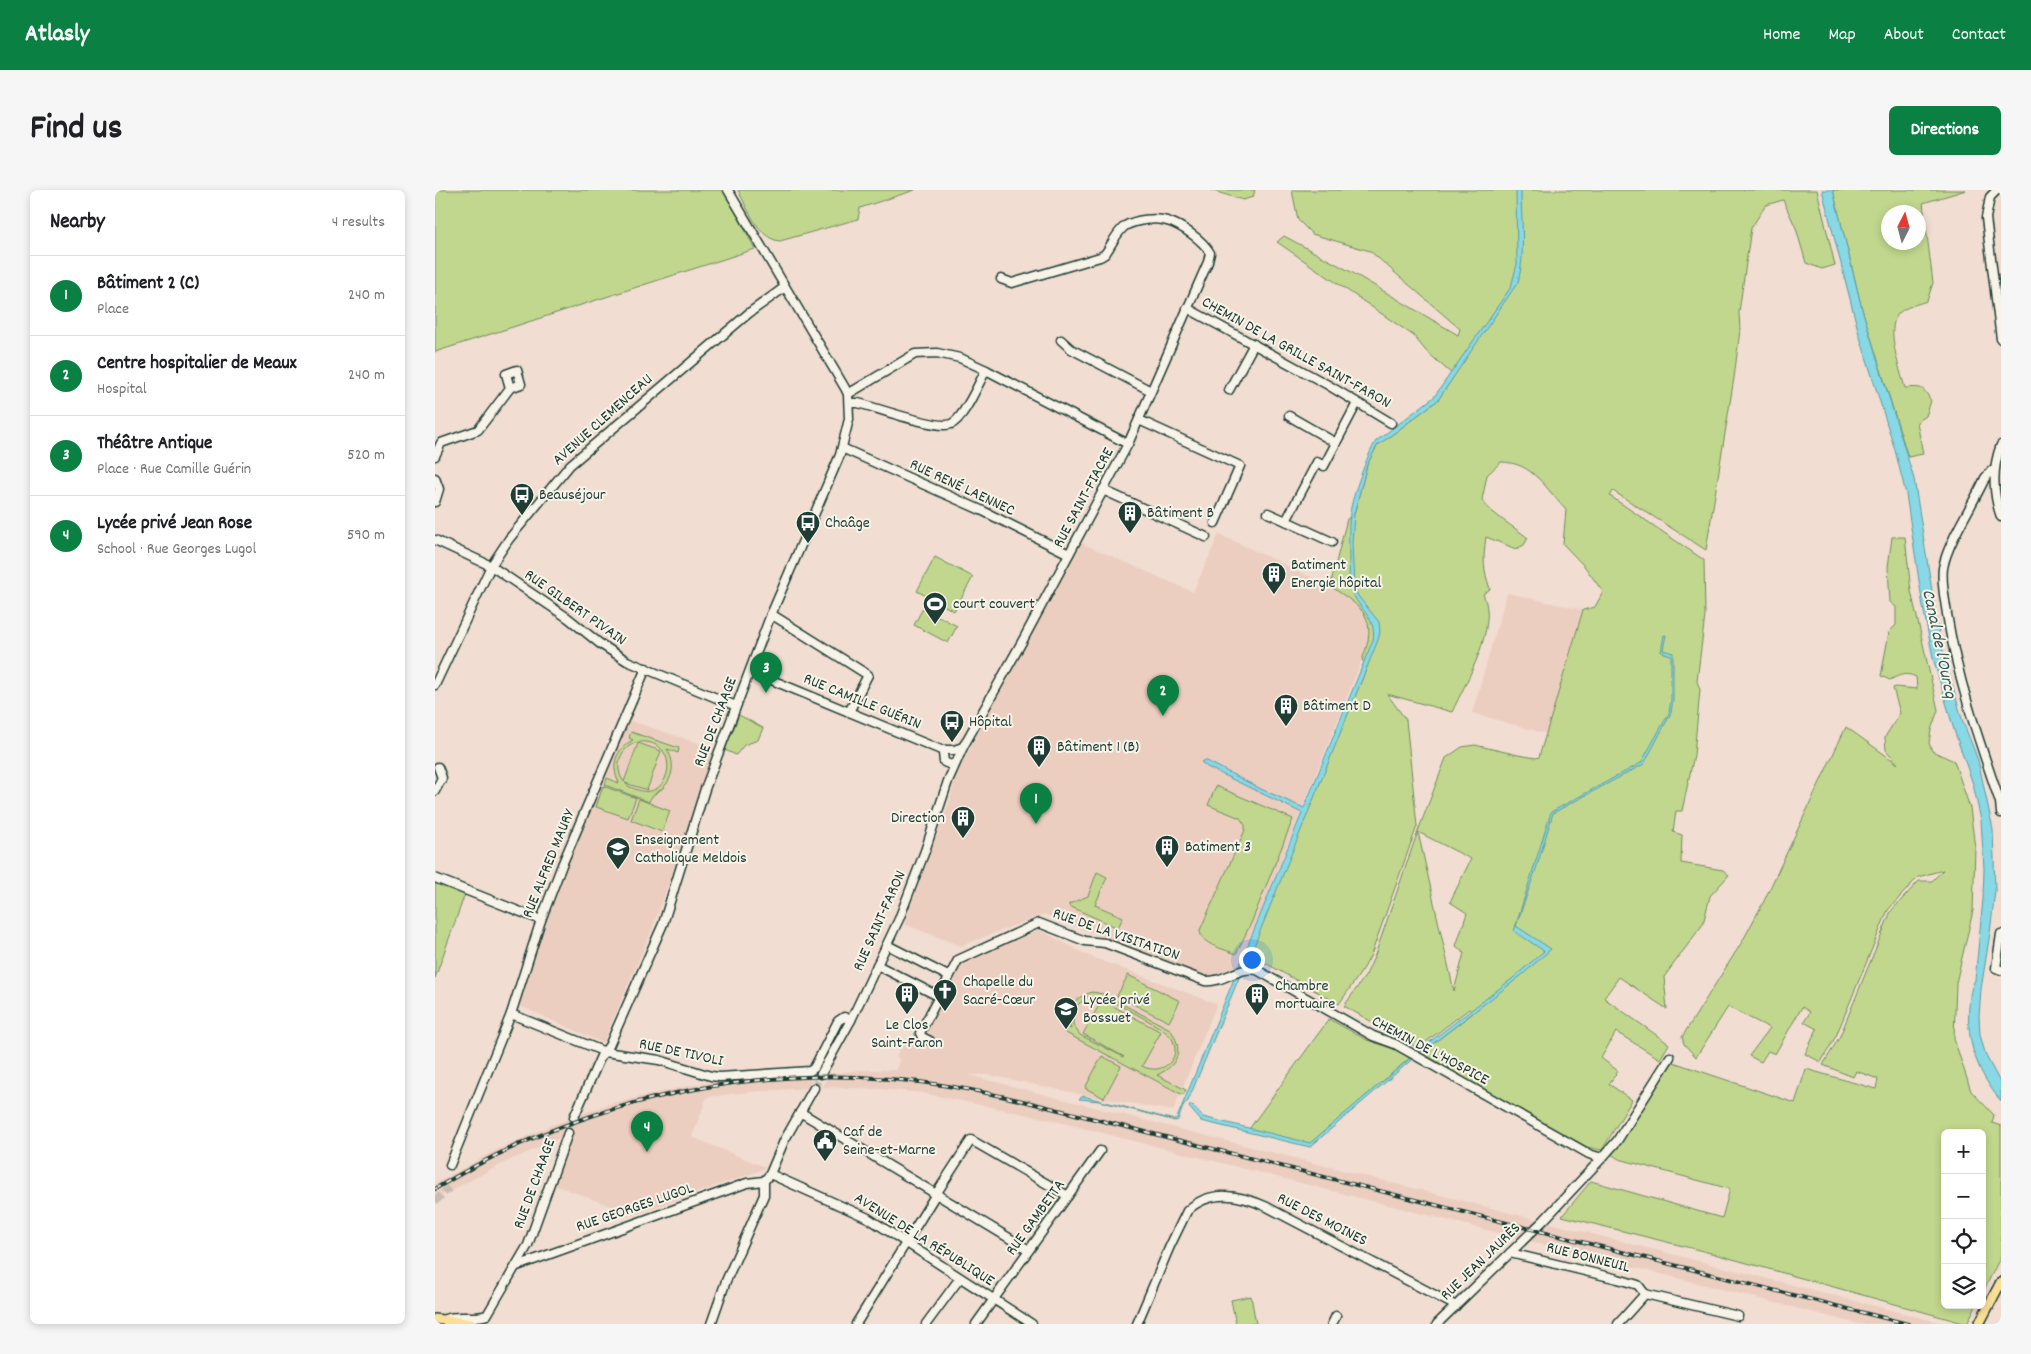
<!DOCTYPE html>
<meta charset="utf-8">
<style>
:root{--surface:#fff;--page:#f6f6f6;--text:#202124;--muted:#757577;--line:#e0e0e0;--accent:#0b8043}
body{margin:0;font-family:Dekko,sans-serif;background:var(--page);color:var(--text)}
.controls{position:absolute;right:15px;bottom:15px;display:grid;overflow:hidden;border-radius:8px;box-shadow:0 2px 8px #0003}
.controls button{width:45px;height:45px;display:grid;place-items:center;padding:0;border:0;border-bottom:1px solid var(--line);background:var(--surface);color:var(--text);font:25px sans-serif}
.compass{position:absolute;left:1446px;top:15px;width:45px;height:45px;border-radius:50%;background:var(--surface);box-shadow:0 2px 8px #0003;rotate:6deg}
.you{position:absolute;left:816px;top:769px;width:18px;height:18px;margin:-12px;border:4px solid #fff;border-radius:50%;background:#1a73e8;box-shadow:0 0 0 8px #1a73e833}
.badge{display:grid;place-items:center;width:32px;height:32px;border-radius:50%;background:var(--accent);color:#fff;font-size:16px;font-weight:700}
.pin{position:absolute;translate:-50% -41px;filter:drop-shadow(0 1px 2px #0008)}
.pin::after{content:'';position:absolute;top:26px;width:18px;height:15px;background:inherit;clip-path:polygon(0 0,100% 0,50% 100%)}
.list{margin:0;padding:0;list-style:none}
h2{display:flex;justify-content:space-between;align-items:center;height:65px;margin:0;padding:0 20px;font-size:21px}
h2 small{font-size:16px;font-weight:400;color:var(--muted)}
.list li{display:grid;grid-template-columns:32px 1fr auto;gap:15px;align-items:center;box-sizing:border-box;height:80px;padding:0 20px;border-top:1px solid var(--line)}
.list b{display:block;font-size:19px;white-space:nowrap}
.list p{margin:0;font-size:16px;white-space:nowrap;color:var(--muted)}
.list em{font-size:16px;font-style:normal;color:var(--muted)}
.icon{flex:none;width:28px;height:28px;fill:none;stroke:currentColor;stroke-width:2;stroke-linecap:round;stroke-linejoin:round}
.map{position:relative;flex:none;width:1566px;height:1134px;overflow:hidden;border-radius:8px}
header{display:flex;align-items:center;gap:30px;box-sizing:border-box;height:70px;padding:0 25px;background:var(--accent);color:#fff}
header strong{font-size:24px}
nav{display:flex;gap:28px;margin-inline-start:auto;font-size:18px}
.intro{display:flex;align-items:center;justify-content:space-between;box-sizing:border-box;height:120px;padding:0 30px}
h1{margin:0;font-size:35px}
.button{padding:12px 22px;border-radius:8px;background:var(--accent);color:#fff;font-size:18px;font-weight:700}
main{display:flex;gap:30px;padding:0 30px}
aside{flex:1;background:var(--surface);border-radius:8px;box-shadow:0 2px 8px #0003}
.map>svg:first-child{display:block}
.built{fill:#eccec0}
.green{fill:#c1d78d;stroke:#708a60;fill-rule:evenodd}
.water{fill:#88d8e5;stroke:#5e9a9e}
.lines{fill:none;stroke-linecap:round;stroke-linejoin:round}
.minor-tunnel{stroke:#c7bdb2;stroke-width:8;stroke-dasharray:8 4;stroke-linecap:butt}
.minor-casing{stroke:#1f3d34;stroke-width:11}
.major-casing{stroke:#1f3d34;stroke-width:12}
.minor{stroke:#f7f3e8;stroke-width:8}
.major{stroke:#fadf96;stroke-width:9}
.rail-casing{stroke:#1f3d34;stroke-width:4}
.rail{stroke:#f7f3e8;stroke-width:2;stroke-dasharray:5.5;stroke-linecap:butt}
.labels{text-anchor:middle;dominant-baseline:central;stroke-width:4;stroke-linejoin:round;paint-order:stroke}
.street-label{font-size:16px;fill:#1f3d34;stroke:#f7f3e8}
.poi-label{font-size:16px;fill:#1f3d34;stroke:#f7f3e8;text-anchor:start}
.water-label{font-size:18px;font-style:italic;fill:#345c57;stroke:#f7f3e8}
</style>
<header>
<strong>Atlasly</strong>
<nav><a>Home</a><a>Map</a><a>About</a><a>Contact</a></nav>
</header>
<div class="intro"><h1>Find us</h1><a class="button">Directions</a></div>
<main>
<aside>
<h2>Nearby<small>4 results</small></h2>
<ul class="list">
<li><span class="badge">1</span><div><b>Bâtiment 2 (C)</b><p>Place</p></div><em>240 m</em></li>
<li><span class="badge">2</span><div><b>Centre hospitalier de Meaux</b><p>Hospital</p></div><em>240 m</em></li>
<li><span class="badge">3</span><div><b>Théâtre Antique</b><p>Place · Rue Camille Guérin</p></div><em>520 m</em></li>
<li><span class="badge">4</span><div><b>Lycée privé Jean Rose</b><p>School · Rue Georges Lugol</p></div><em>590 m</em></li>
</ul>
</aside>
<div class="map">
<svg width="1566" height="1134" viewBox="0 0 1566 1134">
<rect width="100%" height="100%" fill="#f1ddd1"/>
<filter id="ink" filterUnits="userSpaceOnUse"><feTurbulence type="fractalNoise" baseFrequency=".02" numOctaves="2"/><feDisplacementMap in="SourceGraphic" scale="10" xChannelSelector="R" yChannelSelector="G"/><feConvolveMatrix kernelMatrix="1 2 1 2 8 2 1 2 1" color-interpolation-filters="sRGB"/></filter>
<g filter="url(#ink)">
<g class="built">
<polygon points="784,344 895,396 923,415 932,427 934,444 932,457 803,779 774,789 609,724 526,756 469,734 514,613 522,583 644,352 758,402"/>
<polygon points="1072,403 1148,420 1112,544 1037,523"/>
<polygon points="193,530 281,559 218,737 168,853 83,815 112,716"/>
<polygon points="605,740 654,766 782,814 738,921 654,906 554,885 533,885 1511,1134 1424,1134 608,928 488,903 445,899 387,897 394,884 425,880 461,880 465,870 461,866 468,853 473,856 477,848 488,853 491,846 489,841 525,774"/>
<polygon points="381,884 373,898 313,902 272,907 257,947 330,977 327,980 192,1027 189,1021 120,995 138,942 69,973 0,1009 0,994 63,959 117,935 174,914 248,897 289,890"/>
</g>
<g class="green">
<polygon points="0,0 289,0 320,59 0,162"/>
<path d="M303,0H480L425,18L423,29L345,51C323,49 312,17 303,0Z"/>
<polygon points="775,0 820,0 818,7 808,10"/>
<path d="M857,0H1382L1400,75L1387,79L1371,73L1361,38L1348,10L1331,15L1316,38L1304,122L1305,140L1299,188L1271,360L1178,301L1175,306L1269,370L1270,426L1262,491L1265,500L1259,565L1247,621H1241L1238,642L1247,645L1246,673L1288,680L1294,685L1275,706L1268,734L1229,787L1232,819L1184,787L1169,808L1234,854L1225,869L1181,842L1166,868L1183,881L1174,894L1197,910L1167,960L1152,957L1021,884L987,862L1038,823L1034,819L983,858L909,816L931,785L940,765L983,641L1011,568L1027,557L1040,555L1083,565L1101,568L1104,567L1148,420L1160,417L1168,402L1150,377L1128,354L1131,320C1111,299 1098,272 1066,272L1052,285L1047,310C1057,325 1078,336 1093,348L1089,355L1081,359L1051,347C1048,368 1048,379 1055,399L1048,404C1064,436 1031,492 1017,522L952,504L971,530L982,636L936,765L929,778L904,814L814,764L932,477L927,470C944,427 928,418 895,396L912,329L919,324L932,275L942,256L1003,210L1019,186L990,160L979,146L842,52L849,46L918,83L1023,145L1025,139L935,61L877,44L863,30ZM983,642L1036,669L1015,712L1032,723L1021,756L1029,763L1019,801Z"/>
<path d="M1398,0H1531L1488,13L1498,93L1492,111C1483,114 1469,117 1463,124C1450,139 1465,179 1470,198C1487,197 1488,196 1496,211L1491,226L1482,232L1488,264L1473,267L1427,119ZM1454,22H1484V52H1454Z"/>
<path d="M1457,347H1470L1476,401L1503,520L1496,540L1494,553L1497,561L1519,571L1535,618L1540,658L1538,721L1521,793L1519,849L1536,901L1559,925L1557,933L1566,936V1066L1547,1104V943H1510V1115H1541L1532,1134L1276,1063L1127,1026L1156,991L1287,1028L1295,999L1184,969L1176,964L1238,872L1360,913L1371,879L1441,899L1443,889L1421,881L1418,887L1388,875L1405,846L1456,721L1484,691H1497L1508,680L1483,687L1453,720L1401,846L1386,872L1370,864L1382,839L1369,832L1375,822L1367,817L1340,864L1333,861L1326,872L1314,866L1335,838L1293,817L1261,867L1249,854L1247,847L1307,752L1329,711L1411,537L1463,574L1451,560L1450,547L1465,523L1458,498L1461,497L1482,499L1481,487C1471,482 1464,485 1455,490L1446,486L1454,442L1461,435V417L1455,412L1453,377Z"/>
<polygon points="500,367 538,387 519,421 482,401"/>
<polygon points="488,418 522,436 513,453 479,435"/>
<polygon points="304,525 328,538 323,550 309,555 301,565 290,560"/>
<path d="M196,542L244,558L243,563L232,559C240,572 239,587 228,598C222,603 217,604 214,612L170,595L172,588L184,593C175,575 181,559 198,550L194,548ZM203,552C248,548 237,612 203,600C198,598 193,597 190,593L212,600L226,561L203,553L189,592C178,577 185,557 203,552Z"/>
<polygon points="168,596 201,608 193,628 161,617"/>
<path d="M781,596L858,629L817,731L801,764C790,759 765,755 765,740L810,640V635L805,628L773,615Z"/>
<polygon points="204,609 235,621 227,642 196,630"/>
<polygon points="662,682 672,687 660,715 688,727 683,738 634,716 634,714 653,706"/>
<polygon points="0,692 30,704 0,788"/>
<polygon points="693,785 745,811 734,832 682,806"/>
<path d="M657,802L668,804L735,839C749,859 744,875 722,885L751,900L748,905L629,842L632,837L636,839C629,818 637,809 657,802ZM652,807C657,807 663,806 668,808C679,812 730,838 736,847C749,867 728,887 707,876L726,842L667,810L648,844L689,867L645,845L638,835L639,818Z"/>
<polygon points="894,829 932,850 956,858 976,867 875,954 814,939"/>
<polygon points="667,866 686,876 669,908 650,898"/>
<polygon points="816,1106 821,1134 801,1134 796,1110"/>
</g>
<g class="water">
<path d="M1081,0H1086C1086,29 1091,63 1083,92L1003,210L942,256L932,275L919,324L917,353L919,397L923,406L944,432L945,442L943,450L817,761L813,766L753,911L749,914L743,930L740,931L664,911L644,909L648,906L739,930L742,928L867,623L772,577L766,572L770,570L826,599L869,618L938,450C942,426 922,419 916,399C913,391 915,381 914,372C914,356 913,339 915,323C917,307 932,265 941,251L999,207L1076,97L1082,74Z"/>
<path d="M1387,0H1398L1427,119L1479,289L1505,450L1527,529L1543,570L1558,639L1560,700L1555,743L1546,799L1544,826L1545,845L1551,866L1566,894V911C1543,884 1531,852 1534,817C1535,807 1535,799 1540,790L1548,709L1549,679L1546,630L1538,594L1519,540L1498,468L1488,417L1471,304L1460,260L1424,144Z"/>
<polygon points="1229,445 1231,445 1228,460 1238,463 1238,510 1236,523 1209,574 1118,623 1101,679 1081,736 1116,759 1087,785 987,862 984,860 1078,788 1109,761 1079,741 1116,622 1206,573 1234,523 1236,510 1236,465 1226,462"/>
<polygon points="979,865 981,866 875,957 766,931 754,917 756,914 768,927 875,953"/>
</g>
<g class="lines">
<g class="minor-tunnel">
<polyline points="379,898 386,884"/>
<polyline points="0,1011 14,998"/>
</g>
<defs>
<g id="minor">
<polyline points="1562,0 1555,7 1551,28 1566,149"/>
<polyline points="752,118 893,195 956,233"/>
<polyline points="626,150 636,159 716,201"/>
<polyline points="794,200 819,154"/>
<polyline points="413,204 480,164 502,163 525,168 551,180 693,254"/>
<path d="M414,213H423C439,217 503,240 516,234C529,229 544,192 551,180"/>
<polyline points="854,226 901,253 922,213"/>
<polyline points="704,230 805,276 780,333"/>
<path d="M1566,255C1557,278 1558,304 1566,327"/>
<polyline points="407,258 548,321 634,364"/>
<polyline points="0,266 6,253 43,240 75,198 86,194 82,180 71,184 75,198"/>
<path d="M1559,281H1556L1550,288C1539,313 1512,353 1508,378C1506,393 1510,409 1512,424C1522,488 1544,551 1565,612L1566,623"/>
<polyline points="0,288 4,299 0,312"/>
<polyline points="668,300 771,347"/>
<polyline points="833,323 851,331"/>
<polyline points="0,350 56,376 133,428 164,453 192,471 301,516"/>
<polyline points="897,352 851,331 882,272 889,276 901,253"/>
<polyline points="336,424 433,485 414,522"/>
<polyline points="315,481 506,560 519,560 528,557"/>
<polyline points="0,495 56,376 74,349 135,275 314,123 350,97"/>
<polyline points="511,560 508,563 509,572 516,575 521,572"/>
<polyline points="0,601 7,588 3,577"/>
<polyline points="0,688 106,730"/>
<polyline points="1566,744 1561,778 1566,780"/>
<polyline points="452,755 513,786"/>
<polyline points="442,775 503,806"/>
<polyline points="76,824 170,862 224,870 276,886 285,887 375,881 379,878 403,831 409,827 416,830"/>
<path d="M495,851L487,847L485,843L523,770L604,733L650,751L670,753L770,791C788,793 804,776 822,780L938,846L960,854L1154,964L1167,968"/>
<path d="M386,884L416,830L464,729L490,661L513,591L528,557L588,450L693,254L773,72L775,63C768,50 746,35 732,31C721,27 700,30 690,36C681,43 676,56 670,64L665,67L577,93L566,89"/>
<polyline points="365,922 501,1004 421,1134"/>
<polyline points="139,927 166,866 174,856 228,734 270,599 335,427 405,265 414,229 413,204 410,198 293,0"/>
<polyline points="15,975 76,824 106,730 127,675 211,478"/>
<polyline points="335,984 433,1028 597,1134"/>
<polyline points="594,1060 501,1004 536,950 633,1006"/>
<polyline points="1075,1063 1183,1089 1203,1095 1210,1104"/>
<polyline points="82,1076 312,993 329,991"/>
<polyline points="1210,1104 1303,1126"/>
<path d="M10,1129C23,1124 38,1130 52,1125L93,1055L133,943"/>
<polyline points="276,1134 291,1091 329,1005 329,991 335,984 349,951 379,898"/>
<polyline points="491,1134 525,1088"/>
<polyline points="541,1134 665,961"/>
<path d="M702,1134L735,1056L752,1021C776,998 806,1005 832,1017L1021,1116"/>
<polyline points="897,1134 901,1126"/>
<polyline points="1002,1134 1109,1030 1167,968 1182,951 1235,867"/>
<polyline points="1183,1134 1210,1104"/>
</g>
<g id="major">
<polyline points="0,1129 37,1134"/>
<polyline points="1544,1134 1566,1092"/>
</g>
</defs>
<use href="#minor" class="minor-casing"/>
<use href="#major" class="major-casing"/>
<use href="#minor" class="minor"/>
<use href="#major" class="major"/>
<defs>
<path id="rail" d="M0,999C135,916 297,876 455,889C504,893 552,902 600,914L1473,1134"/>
</defs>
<use href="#rail" class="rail-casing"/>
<use href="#rail" class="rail"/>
</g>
</g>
<defs>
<symbol id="bus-pin" viewBox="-11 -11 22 30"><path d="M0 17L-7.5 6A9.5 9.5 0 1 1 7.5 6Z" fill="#1f3d34" stroke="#f7f3e8"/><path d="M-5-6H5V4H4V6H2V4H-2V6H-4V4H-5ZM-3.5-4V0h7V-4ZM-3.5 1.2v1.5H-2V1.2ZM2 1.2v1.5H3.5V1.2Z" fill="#fff"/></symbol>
<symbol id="building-pin" viewBox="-11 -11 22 30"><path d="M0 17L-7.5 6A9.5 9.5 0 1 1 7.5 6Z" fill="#1f3d34" stroke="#f7f3e8"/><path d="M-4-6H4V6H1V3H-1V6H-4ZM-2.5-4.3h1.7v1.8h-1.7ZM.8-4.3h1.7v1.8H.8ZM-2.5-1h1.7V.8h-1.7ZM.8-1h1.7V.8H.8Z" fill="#fff"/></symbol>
<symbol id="stadium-pin" viewBox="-11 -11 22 30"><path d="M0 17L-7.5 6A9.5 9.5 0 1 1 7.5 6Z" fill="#1f3d34" stroke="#f7f3e8"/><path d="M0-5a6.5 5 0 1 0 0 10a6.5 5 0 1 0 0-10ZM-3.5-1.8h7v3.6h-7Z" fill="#fff"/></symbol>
<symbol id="school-pin" viewBox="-11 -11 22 30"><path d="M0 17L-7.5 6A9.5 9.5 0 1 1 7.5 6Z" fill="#1f3d34" stroke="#f7f3e8"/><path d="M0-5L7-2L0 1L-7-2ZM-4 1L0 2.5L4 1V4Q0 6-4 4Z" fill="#fff"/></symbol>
<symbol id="church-pin" viewBox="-11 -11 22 30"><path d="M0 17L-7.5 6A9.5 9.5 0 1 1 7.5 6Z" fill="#1f3d34" stroke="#f7f3e8"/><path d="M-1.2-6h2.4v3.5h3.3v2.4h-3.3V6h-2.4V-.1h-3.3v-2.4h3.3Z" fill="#fff"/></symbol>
<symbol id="civic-pin" viewBox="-11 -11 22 30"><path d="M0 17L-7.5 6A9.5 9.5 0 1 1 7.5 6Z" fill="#1f3d34" stroke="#f7f3e8"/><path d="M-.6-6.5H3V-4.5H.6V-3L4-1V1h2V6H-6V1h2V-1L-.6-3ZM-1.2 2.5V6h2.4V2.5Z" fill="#fff"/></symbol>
</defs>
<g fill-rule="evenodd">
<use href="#bus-pin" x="73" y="291" width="28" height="38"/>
<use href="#building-pin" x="681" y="309" width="28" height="38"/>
<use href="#bus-pin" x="359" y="319" width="28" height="38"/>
<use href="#building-pin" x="825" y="370" width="28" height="38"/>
<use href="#stadium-pin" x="486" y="400" width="28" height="38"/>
<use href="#building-pin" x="837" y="502" width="28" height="38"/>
<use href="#bus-pin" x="503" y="518" width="28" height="38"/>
<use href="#building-pin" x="590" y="543" width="28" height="38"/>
<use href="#building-pin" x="514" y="614" width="28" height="38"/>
<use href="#building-pin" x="718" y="643" width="28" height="38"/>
<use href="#school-pin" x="169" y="645" width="28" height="38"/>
<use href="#church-pin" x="496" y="787" width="28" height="38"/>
<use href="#building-pin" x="458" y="790" width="28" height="38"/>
<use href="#building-pin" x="808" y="791" width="28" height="38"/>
<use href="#school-pin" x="617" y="805" width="28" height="38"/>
<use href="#civic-pin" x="376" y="937" width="28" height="38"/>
</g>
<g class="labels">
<g class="street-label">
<text transform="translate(861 163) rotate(29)">CHEMIN DE LA GRILLE SAINT-FARON</text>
<text transform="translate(168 230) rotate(-42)">AVENUE CLEMENCEAU</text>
<text transform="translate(527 298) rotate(25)">RUE RENÉ LAENNEC</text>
<text transform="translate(649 308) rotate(-62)">RUE SAINT-FIACRE</text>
<text transform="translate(140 418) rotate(35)">RUE GILBERT PIVAIN</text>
<text transform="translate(427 512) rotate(22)">RUE CAMILLE GUÉRIN</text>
<text transform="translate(281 532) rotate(-69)">RUE DE CHAAGE</text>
<text transform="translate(114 674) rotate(-68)">RUE ALFRED MAURY</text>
<text transform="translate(445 731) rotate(-66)">RUE SAINT-FARON</text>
<text transform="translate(681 745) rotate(19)">RUE DE LA VISITATION</text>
<text transform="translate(995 861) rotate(28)">CHEMIN DE L'HOSPICE</text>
<text transform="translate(246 863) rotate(12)">RUE DE TIVOLI</text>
<text transform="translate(100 994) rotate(-70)">RUE DE CHAAGE</text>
<text transform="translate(200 1018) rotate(-19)">RUE GEORGES LUGOL</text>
<text transform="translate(601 1028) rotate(-54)">RUE GAMBETTA</text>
<text transform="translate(887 1030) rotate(27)">RUE DES MOINES</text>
<text transform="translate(489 1050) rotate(32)">AVENUE DE LA RÉPUBLIQUE</text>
<text transform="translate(1153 1068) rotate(14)">RUE BONNEUIL</text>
<text transform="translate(1046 1072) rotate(-44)">RUE JEAN JAURÈS</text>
</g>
<g class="poi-label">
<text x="104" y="305">Beauséjour</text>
<text x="712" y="323">Bâtiment B</text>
<text x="390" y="333">Chaâge</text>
<text x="856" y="375">Batiment<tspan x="856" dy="18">Energie hôpital</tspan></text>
<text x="518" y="414">court couvert</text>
<text x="868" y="516">Bâtiment D</text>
<text x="534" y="532">Hôpital</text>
<text x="622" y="557">Bâtiment 1 (B)</text>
<text x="510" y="628" text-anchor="end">Direction</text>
<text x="200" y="650">Enseignement<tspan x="200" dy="18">Catholique Meldois</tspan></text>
<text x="750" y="657">Batiment 3</text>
<text x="528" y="792">Chapelle du<tspan x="528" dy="18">Sacré-Cœur</tspan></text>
<text x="840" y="796">Chambre<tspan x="840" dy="18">mortuaire</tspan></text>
<text x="648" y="810">Lycée privé<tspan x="648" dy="18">Bossuet</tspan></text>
<text x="472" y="835" text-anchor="middle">Le Clos<tspan x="472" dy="18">Saint-Faron</tspan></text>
<text x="408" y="942">Caf de<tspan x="408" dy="18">Seine-et-Marne</tspan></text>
</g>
<g class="water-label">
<text transform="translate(1503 454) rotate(78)">Canal de l'Ourcq</text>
</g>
</g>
</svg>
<div class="controls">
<button>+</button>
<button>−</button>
<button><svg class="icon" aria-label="locate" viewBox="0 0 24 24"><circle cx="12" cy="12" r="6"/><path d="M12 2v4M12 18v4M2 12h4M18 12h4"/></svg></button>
<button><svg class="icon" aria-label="layers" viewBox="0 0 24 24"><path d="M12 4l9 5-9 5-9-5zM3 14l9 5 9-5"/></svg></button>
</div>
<svg class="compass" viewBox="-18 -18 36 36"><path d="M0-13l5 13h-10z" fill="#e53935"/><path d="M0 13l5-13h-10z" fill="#757577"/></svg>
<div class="you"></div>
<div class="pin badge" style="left:601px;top:634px">1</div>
<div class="pin badge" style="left:728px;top:526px">2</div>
<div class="pin badge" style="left:331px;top:503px">3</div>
<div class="pin badge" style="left:212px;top:962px">4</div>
</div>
</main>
